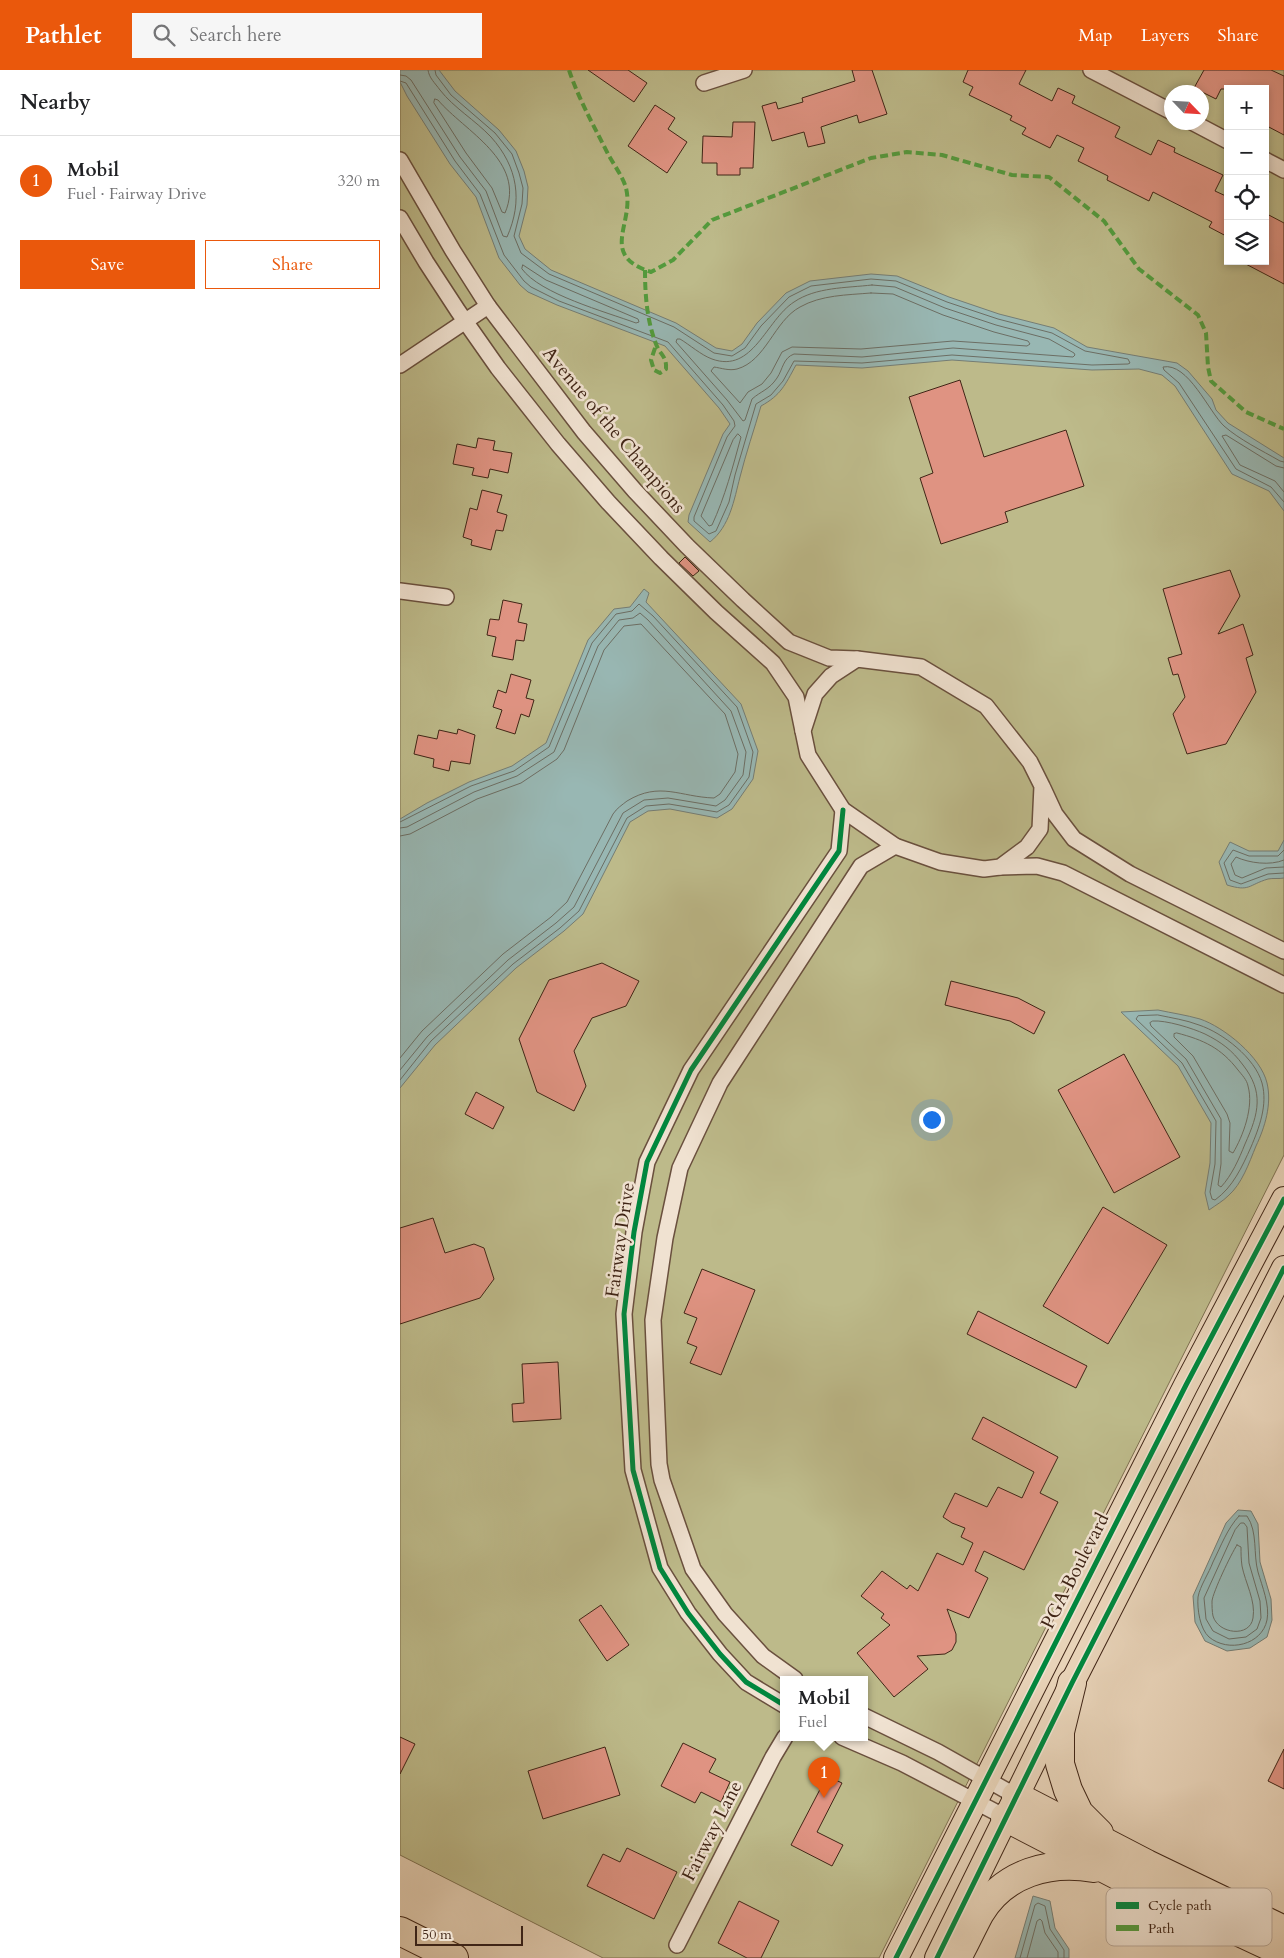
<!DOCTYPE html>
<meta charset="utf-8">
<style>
:root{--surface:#fff;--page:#f6f6f6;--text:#202124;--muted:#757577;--line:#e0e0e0;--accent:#ea580c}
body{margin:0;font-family:Cardo,serif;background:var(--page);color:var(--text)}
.controls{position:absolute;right:15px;top:15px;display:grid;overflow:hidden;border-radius:0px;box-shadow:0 2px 8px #0003}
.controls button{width:45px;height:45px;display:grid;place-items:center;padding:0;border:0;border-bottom:1px solid var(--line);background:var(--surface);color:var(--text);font:25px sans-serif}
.compass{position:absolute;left:764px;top:15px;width:45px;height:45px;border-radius:50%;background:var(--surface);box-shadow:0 2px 8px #0003;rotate:115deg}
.scale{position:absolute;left:15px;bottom:12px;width:108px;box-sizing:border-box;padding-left:5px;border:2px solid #402516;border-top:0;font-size:14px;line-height:18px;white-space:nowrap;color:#402516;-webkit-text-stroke:4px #f0e2d1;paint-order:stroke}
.you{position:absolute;left:531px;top:1049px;width:18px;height:18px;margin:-12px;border:4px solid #fff;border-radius:50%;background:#1a73e8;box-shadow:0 0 0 8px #1a73e833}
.badge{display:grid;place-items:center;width:32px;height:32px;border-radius:50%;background:var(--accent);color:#fff;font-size:16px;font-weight:700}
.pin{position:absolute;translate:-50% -41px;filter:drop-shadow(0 1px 2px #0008)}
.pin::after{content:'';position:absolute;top:26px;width:18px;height:15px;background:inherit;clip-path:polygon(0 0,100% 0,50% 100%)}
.popup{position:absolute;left:380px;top:1606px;width:88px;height:65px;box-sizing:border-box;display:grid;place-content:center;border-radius:0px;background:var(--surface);filter:drop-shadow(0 1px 4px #0005);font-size:16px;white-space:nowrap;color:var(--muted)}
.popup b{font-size:19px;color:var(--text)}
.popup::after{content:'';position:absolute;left:50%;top:100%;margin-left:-10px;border:10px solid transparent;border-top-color:var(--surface)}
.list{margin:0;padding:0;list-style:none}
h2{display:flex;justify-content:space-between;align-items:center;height:65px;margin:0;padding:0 20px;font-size:21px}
h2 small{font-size:16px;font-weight:400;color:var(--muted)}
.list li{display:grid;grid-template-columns:32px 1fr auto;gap:15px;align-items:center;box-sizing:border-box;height:90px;padding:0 20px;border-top:1px solid var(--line)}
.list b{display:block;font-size:19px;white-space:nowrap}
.list p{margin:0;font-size:16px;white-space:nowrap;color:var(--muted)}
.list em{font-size:16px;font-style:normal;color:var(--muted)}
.actions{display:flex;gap:10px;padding:15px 20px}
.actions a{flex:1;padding:11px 0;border:1px solid var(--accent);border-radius:0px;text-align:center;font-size:18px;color:var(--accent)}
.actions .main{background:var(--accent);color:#fff}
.icon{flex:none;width:28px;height:28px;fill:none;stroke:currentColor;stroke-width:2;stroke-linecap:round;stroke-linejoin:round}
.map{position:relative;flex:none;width:884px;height:1888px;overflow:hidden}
header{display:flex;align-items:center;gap:30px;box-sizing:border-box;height:70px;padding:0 25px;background:var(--accent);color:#fff}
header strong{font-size:24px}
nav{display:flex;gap:28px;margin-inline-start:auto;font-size:18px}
.search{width:350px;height:45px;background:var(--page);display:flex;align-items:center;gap:12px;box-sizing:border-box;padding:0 18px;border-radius:0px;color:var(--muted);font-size:19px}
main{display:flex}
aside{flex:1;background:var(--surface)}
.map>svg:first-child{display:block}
.green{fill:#bdba8a;stroke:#7e7050;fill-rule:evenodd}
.water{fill:#98b7b3;stroke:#757d74}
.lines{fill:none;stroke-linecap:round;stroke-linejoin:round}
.shore{stroke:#6c6e64;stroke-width:1}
.building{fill:#df9382;stroke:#402516}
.minor-casing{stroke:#6a503e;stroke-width:18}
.primary-casing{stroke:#402516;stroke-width:26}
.motorway-casing{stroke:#402516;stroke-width:30}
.minor{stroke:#f0e2d1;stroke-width:15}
.primary{stroke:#e8d3b8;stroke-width:24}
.motorway{stroke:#e8d3b8;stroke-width:28}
.quiet{stroke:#539b3d;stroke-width:4;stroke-dasharray:8 4;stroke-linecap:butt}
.cycleway-casing{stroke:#f0e2d1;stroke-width:8}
.cycleway{stroke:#00873e;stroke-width:5}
.labels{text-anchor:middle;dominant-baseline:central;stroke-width:5;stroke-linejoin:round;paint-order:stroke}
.street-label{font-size:19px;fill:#402516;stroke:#f0e2d1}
.key{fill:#f0e2d1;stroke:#bba999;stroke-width:1}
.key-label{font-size:14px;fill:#402516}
</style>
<header>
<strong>Pathlet</strong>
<div class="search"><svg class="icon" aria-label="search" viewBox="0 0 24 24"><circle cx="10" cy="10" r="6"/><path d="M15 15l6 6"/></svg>Search here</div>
<nav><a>Map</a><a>Layers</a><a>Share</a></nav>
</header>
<main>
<aside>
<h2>Nearby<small></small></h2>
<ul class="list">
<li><span class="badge">1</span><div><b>Mobil</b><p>Fuel · Fairway Drive</p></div><em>320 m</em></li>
</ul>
<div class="actions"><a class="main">Save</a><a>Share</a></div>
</aside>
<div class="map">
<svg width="884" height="1888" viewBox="0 0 884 1888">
<rect width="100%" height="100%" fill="#e8d3b8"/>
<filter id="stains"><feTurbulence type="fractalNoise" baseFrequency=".004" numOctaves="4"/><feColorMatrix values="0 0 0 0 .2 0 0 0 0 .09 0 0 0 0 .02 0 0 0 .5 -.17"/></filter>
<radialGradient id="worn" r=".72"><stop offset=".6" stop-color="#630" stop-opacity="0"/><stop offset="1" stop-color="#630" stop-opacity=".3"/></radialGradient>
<path class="green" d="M0,0H884V1085L479,1888H203L0,1785ZM828,19H865V191H828ZM772,22H802V52H772ZM384,1609H464V1667H384Z"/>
<g class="water">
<path d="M0,0H39L55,21L99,60L116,81L124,101L128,117L127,135L119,166L125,179L151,200L276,253L316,278L332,281L342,274L357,253L386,223L410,211L471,204L497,206L549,227L599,244L654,258L687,277L777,293L788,301L812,329L816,340L828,353L884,388V441L869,421L832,404L775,316L762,305L739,299L692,300L552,290L462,298L396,295C385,315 381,325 361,336C354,360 346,383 340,407C334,430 330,456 310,472L288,452L289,445L323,364L330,354L319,338L265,276L157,235L128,222L120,215L99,188L76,127L50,94L7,26L0,12Z"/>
<polygon points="244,519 249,523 246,532 341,634 358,681 353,709 332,739 317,748 270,739 248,741 230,752 183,844 164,861 116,898 35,975 0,1018 0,749 27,733 69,712 112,696 146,673 188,570 214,539 230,537"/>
<path d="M884,770V808C879,809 873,808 868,809C848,815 850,822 827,815L819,792L830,772L849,781H878Z"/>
<path d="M758,940C772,943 786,945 800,949C824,957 861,987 867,1013C872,1034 865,1057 856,1076C849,1093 842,1114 828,1126C823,1131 816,1135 809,1140L805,1123L810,1093L811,1053L778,996L721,942Z"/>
<polygon points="838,1440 851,1441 858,1454 860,1492 871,1529 872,1550 867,1567 850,1578 827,1581 805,1571 795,1552 793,1526 826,1453"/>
<polygon points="633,1826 650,1831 655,1858 669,1879 669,1888 615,1888"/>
</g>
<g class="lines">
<g class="shore">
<path d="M0,5L6,6L11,10L60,87L86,121L103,166L107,167C123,131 118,97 91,67C75,50 54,38 40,20C35,13 29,8 28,0"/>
<polyline points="0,11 6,13 55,91 80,124 104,185 124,211 131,217 159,231 268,272 323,335 334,351 335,356 327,367 294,447 294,451 309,464 316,461 329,432 335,405 356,334 371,325 383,311 394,291 462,293 552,285 692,295 728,294 730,293 728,289 685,281 652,263 598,249 547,232 496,211 471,209 411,216 389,227 361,256 345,278 332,286 314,283 274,257 149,204 121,183 114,166 122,134 123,118 119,103 112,84 95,63 51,25 36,5 35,0"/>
<path d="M35,29L38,30C64,61 127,91 105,143L102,142L92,118L66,83L34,33Z"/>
<path d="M123,195L146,210L238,249L239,252L236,253C206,242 140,224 122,199Z"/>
<path d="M472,215L495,217L545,238L596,255L649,269L674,283L675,285L673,287L553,278L462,287L394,284C383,288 383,299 377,308C369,320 361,321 352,329L345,350L343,351L327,330L276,272L277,269H280C290,275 301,285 312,289C353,304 366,250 394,232C416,217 446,218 472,215Z"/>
<path d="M471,223L493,224L543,245L594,262L628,271L630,274L627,276L553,271L461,279L392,277L382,282L371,303L362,314L348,322L340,333L311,301L314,297C321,298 329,301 337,299C366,291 374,251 400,237C421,225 447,225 471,223Z"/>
<path d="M338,364L341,367C333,396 325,427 312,455L309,456L301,446L333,370Z"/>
<path d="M884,392L880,391C861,380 840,370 824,356C809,342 788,292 763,297L764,300L779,313L836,399L871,417L884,432"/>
<polyline points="884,398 876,396 826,365 822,366 840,395 875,411 884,422"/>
<polyline points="0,752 71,716 114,701 149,677 192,573 216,544 232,541 239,534 253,546 337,637 353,682 349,707 329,735 317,742 269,734 246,736 227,748 179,841 160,858 113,894 31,971 0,1010"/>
<polyline points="0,758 7,757 74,722 117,706 154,682 198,576 219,550 233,548 240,543 248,550 331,641 346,682 343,705 325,730 316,736 268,728 244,730 223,743 174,837 156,853 108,890 27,967 0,1000"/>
<path d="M0,766L10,764L77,729L121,713L157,689L164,680L204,580L224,556L241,554L325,644L338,684L335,702L320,724L314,728C280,727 260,711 227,731C222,735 217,738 213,744L167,832L151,847L103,884L22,961L0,988"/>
<polyline points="884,780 878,786 849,786 833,780 824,793 830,810 841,814 868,804 884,803"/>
<path d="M884,790C870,796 849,793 836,787L831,794L835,805L842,808L866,798L884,797"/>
<path d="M758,945C772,948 786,950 799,955C823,963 855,988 862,1013C868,1035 859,1058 851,1077C842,1097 833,1117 815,1130L812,1129L810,1122L815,1094L816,1051L782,993L736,949L738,946Z"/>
<path d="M753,951C766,950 792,958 805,964C821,972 832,980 843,995C864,1022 859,1043 845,1074C839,1089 832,1105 821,1117L818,1115L821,1094V1049L786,989L751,956L750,953Z"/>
<path d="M777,963C804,970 821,978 838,1000C842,1005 847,1010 848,1016C854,1037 843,1066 833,1083L829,1081L830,1053L827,1044L793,986L774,967V964Z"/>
<path d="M839,1446H847C858,1462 853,1484 858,1502C862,1516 870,1535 867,1550C862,1575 828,1583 809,1567C800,1559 797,1539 798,1527C800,1516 809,1503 813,1492C821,1476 827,1459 839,1446Z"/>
<polygon points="841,1453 844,1453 847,1457 849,1493 860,1531 861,1548 857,1559 846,1567 829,1569 813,1561 806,1549 804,1528 835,1460"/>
<path d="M837,1475L841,1477C841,1483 841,1489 842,1496C845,1512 856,1531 853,1548C850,1568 818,1564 813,1546C812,1542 812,1535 812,1531C813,1522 831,1484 837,1475Z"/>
<polyline points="620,1888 635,1835 638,1833 645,1836 650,1859 664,1880 664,1888"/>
<polyline points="627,1888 637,1851 640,1849 642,1851 645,1863 658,1882 658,1888"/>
</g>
</g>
<g class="building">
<polygon points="188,0 228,0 247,13 234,32"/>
<polygon points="452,0 472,0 487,44 459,53 457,45 421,57 425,73 408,77 404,62 372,71 362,36 376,32 378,39 403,32 402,28 455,11"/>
<polygon points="568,0 626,0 619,14 652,31 658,18 675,26 672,33 720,57 715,67 751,85 758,70 775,78 774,82 823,105 815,121 828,127 828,167 809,157 812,152 753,122 749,131 707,110 708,106 678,91 684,78 657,65 650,78 622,64 626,58 610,50 612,46 569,25 573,17 563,12"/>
<polygon points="804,0 871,0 884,6 884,65 865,55 865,19 821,19 816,29 794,18"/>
<polygon points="255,35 275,48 268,59 287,72 267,103 228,76"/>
<polygon points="333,52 355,52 353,98 340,98 340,105 317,105 317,93 302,93 303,66 332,67"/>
<polygon points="865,143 884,153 884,214 840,191 865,191"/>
<polygon points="560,310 584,387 666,360 684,416 605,442 608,452 541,474 520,408 533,403 509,327"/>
<polygon points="78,368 95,371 93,380 112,383 108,403 90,399 88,408 72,405 74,398 53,394 57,374 76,378"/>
<polygon points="82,420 102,425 97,442 107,445 103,461 96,460 91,480 71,475 72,470 63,467 70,438 77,440"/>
<polygon points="285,487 299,501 293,506 279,493"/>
<polygon points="830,500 840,526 818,564 843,554 853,585 846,588 856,622 826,674 787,684 773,644 785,627 778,604 773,605 768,588 782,584 763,519"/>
<polygon points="103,530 122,534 118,552 127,554 124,571 116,570 113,590 92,586 96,567 87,565 90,549 99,550"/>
<polygon points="111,604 131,610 126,628 134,630 129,647 121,644 115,664 96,658 102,640 93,637 98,620 106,623"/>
<polygon points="58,659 75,665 70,694 51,691 49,701 33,697 34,689 14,684 18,665 37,669 39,660 57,664"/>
<polygon points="202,893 239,911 226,936 192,948 174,981 186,1016 174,1041 137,1022 119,969 149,910"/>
<polygon points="551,911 618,928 645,942 634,964 610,951 545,935"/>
<polygon points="724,984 780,1087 714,1123 658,1020"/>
<polygon points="76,1022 104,1037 93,1059 65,1044"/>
<polygon points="703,1137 767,1175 708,1274 643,1236"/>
<polygon points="33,1148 45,1183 74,1174 84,1178 94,1209 80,1228 0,1254 0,1158"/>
<polygon points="302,1199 355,1220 321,1305 290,1293 297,1277 287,1273 297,1248 284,1243"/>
<polygon points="578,1241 687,1296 676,1318 567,1264"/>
<polygon points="158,1292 161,1349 113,1352 112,1334 124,1333 122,1294"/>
<polygon points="583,1347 658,1387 640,1423 658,1432 624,1500 584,1481 575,1501 588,1508 569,1548 547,1539 556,1564 556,1572 552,1580 545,1584 517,1586 528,1599 494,1627 457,1583 490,1555 481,1548 484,1544 461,1526 482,1501 507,1519 510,1515 518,1521 537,1483 563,1495 573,1473 561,1467 565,1458 552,1453 543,1447 555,1423 587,1437 598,1417 622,1428 634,1402 572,1369"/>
<polygon points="201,1535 229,1575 207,1591 179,1550"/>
<polygon points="0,1667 15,1674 0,1704"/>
<polygon points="283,1673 316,1689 309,1702 330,1712 321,1732 301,1722 295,1733 261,1716"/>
<polygon points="205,1677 220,1725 143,1749 128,1701"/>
<polygon points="884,1679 884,1719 868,1711"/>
<polygon points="427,1706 442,1713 417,1762 443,1775 432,1796 391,1775"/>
<polygon points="227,1778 277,1802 254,1849 187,1816 203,1784 220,1792"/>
<polygon points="339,1831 379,1851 361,1888 347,1888 318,1873"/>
</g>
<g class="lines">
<defs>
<g id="minor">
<polyline points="691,0 772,42"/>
<polyline points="304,13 344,0"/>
<polyline points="792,52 828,71"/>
<polyline points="0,90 53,181 88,236 184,362 235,421 287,476 343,530 389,572 429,588 457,589"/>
<polyline points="865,90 884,100"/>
<polyline points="0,148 26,192 58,241 98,298 158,374 208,432 261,488 316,542 373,593 396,627 403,661"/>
<polyline points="0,295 88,236"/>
<polyline points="0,521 46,527"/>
<polyline points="642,716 640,759 627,777 600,797 584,799 540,792 495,776 443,740 408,685 403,661 415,624 431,606 457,589 521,597 586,636 630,692 642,716 655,744 674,769 730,804 884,881"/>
<polyline points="600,797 637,796 663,803 884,915"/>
<polyline points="395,1609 363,1586 325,1544 293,1499 262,1410 259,1394 253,1250 265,1168 280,1098 320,1013 461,796 495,776"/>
<polyline points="384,1635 346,1612 320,1584 288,1543 260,1498 233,1400 224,1244 234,1162 247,1092 291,1000 439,781 443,740"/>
<polyline points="464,1646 538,1682 616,1726"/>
<polyline points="442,1667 502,1693 605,1747"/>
<polyline points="277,1875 373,1687 385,1667"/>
</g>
<g id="primary">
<polyline points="496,1888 786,1315 884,1129"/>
<polyline points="537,1888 672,1613 884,1198"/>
</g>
<g id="motorway">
<polyline points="672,1613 660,1662 660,1694 668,1720 679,1743 699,1763"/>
<polyline points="616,1726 747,1794 884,1860"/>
<polyline points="605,1747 717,1805 884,1883"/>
<polyline points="0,1861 54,1888"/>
<path d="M557,1888C565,1873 572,1858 580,1843C604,1803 650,1790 694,1798"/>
</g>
</defs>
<use href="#minor" class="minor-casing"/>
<use href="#primary" class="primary-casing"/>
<use href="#motorway" class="motorway-casing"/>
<use href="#minor" class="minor"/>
<use href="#primary" class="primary"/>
<use href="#motorway" class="motorway"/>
<g class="quiet">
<path d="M169,0C179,30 194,56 208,84C214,95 223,107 226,118C235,154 198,185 251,202L273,190L312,150L471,88L507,82L542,85L612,105L649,107L704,151L739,199L798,245L806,263L808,297L811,311L846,342L884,359"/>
<path d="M245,200C245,225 247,251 256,274C260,285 267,286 266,299L260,303L254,300L251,290L256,275"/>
</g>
<defs>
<g id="cycleway">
<polyline points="384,1635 346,1612 320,1584 288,1543 260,1498 233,1400 224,1244 234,1162 247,1092 291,1000 439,781 443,740"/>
<polyline points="496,1888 786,1315 884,1129"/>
<polyline points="537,1888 672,1613 884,1198"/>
</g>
</defs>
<use href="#cycleway" class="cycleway-casing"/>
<use href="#cycleway" class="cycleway"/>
</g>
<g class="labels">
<g class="street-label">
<text transform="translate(214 360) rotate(50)">Avenue of the Champions</text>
<text transform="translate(220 1170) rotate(-82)">Fairway Drive</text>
<text transform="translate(675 1501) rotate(-63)">PGA Boulevard</text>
<text transform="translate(312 1761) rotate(-63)">Fairway Lane</text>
</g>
</g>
<rect x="706" y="1818" width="166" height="58" rx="8" class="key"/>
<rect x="716" y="1832" width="23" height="7" fill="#00873e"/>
<rect x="716" y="1855" width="23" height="6" fill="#539b3d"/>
<g class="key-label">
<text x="748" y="1840">Cycle path</text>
<text x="748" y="1863">Path</text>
</g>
<rect width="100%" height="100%" filter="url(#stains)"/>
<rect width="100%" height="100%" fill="url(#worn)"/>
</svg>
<div class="controls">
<button>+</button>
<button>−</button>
<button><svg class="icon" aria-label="locate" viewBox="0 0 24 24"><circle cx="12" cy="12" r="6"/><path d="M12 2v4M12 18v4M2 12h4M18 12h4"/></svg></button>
<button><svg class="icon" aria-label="layers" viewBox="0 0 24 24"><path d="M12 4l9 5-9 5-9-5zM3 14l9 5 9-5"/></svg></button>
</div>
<svg class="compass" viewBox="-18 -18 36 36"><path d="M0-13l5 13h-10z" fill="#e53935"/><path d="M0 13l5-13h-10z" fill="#757577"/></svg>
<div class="scale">50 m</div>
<div class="you"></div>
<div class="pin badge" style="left:424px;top:1728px">1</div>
<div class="popup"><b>Mobil</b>Fuel</div>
</div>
</main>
